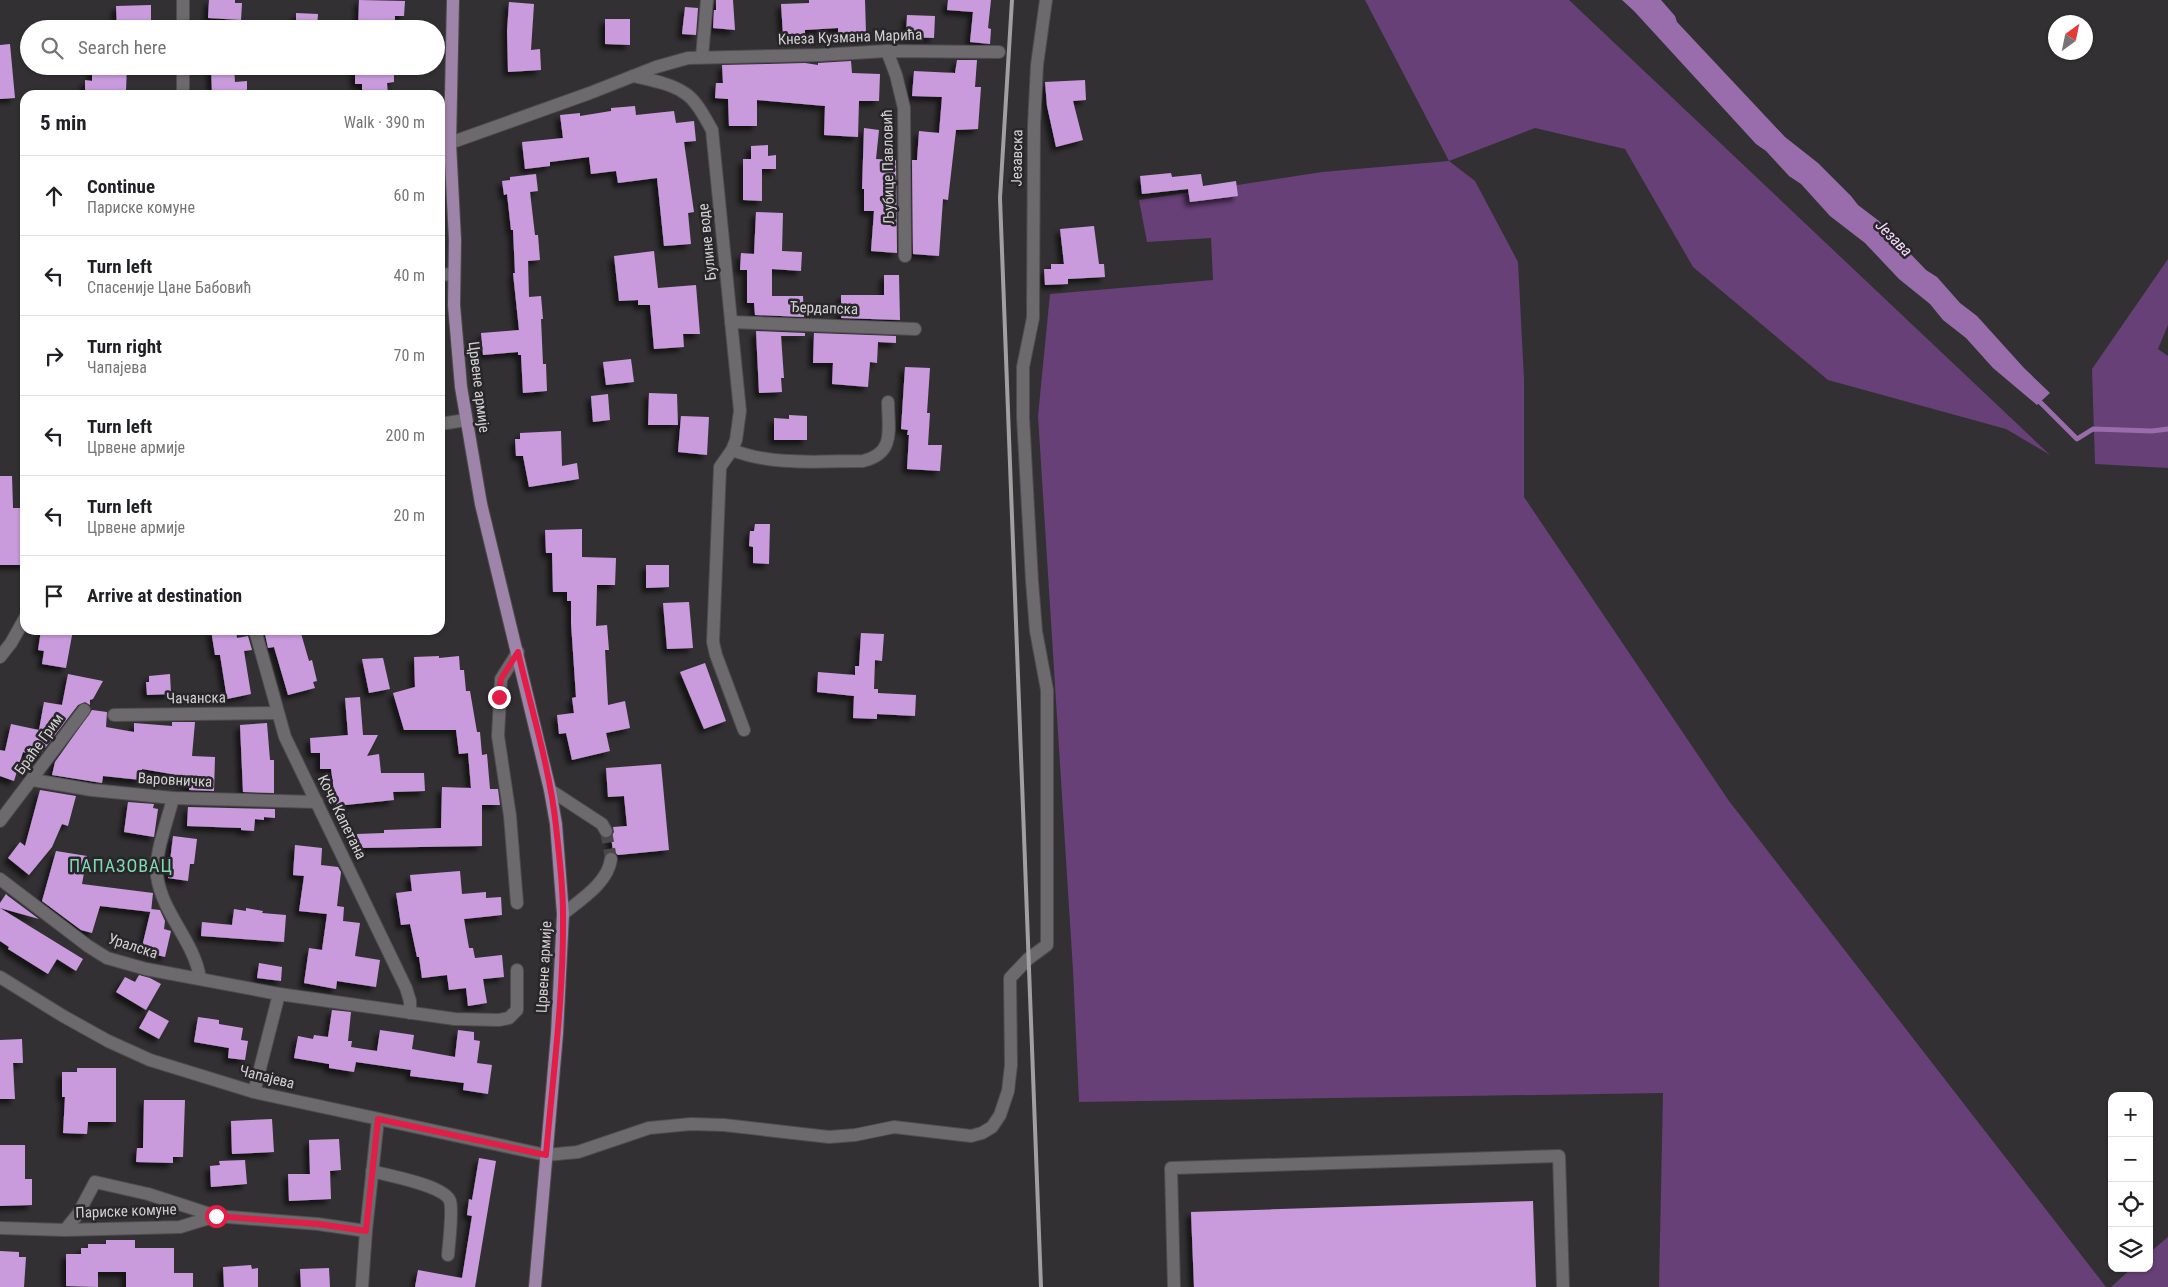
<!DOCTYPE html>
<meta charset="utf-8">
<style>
:root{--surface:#fff;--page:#f6f6f6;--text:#202124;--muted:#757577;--line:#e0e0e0}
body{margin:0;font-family:"Roboto Condensed",sans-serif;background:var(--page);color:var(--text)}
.controls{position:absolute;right:15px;bottom:15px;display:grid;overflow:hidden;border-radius:10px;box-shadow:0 1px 4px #0004}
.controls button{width:45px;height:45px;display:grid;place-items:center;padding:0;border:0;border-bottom:1px solid var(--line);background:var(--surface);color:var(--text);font:25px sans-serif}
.compass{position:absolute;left:2048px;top:15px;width:45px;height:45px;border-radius:50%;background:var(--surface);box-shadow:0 1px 4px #0004;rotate:33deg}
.stop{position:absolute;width:15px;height:15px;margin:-11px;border:4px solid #e11d48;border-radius:50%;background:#fff}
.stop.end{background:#e11d48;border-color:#fff;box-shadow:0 1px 5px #0008}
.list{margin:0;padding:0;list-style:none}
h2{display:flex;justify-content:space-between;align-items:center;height:65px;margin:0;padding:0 20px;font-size:21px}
h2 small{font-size:16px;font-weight:400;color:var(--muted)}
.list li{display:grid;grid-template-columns:32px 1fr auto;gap:15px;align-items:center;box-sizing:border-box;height:80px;padding:0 20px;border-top:1px solid var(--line)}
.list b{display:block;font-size:19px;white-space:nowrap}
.list p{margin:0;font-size:16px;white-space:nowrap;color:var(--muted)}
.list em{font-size:16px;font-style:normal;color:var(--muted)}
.icon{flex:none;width:28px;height:28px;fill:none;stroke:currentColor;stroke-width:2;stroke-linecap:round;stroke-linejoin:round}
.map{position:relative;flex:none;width:2168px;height:1287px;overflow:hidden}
.search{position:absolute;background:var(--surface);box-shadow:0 1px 4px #0004;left:20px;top:20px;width:425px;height:55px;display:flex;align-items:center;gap:12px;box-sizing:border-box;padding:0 18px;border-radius:28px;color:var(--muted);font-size:19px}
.panel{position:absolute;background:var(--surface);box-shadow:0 1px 4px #0004;left:20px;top:90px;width:425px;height:545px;border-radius:15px}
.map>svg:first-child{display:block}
.green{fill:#664076}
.water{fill:#996cab}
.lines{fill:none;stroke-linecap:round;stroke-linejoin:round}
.stream{stroke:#996cab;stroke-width:5}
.building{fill:#c99bdd;filter:url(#shadow)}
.minor-tunnel{stroke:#4a484a;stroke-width:12;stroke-dasharray:12 6;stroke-linecap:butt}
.minor-casing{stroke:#4e4c4e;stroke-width:14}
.major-casing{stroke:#4e4c4e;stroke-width:14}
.minor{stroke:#6c6a6d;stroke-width:12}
.major{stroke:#9d84a8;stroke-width:12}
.rail{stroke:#a1a0a1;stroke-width:4}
.route{stroke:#e11d48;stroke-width:6}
.labels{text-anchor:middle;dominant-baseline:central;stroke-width:5;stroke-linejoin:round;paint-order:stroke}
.street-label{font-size:15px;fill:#d2d1d2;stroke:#282629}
.water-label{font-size:16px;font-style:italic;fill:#f1d8fc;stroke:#282629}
.quarter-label{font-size:18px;letter-spacing:1px;fill:#81d8b4;stroke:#282629}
</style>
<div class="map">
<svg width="2168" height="1287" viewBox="0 0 2168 1287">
<defs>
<filter id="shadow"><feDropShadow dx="-4.5" dy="4.5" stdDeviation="2.5" flood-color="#0009"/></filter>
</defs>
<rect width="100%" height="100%" fill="#323032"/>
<g class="green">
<polygon points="1365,0 1569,0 2050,455 2006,429 1828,380 1693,267 1625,149 1535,128 1449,161 1475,181 1518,262 1524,379 1524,497 1729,801 2106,1287 1659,1287 1663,1093 1079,1102 1073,970 1038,416 1050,294 1213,280 1211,238 1147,242 1139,200 1322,172 1449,161"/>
<polygon points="2168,259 2168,325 2158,349 2168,356 2168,468 2095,464 2092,369"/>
<polygon points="2168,1237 2168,1287 2111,1287 2132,1268 2149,1268 2149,1253"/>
</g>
<polygon class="water" points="1622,0 1661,0 1675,16 1677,22 1785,137 1818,163 1851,196 1858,205 1879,221 1926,270 1937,277 1960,303 1977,316 2024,368 2050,393 2037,405 1993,368 1966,338 1943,320 1930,304 1899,279 1865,243 1830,216 1801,184 1789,176 1766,151 1756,144 1634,11"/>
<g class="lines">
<polyline class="stream" points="2036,398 2077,439 2093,429 2152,431 2168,429"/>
</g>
<g class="building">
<polygon points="209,0 235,0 235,3 242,3 241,20 208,18"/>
<polygon points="359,0 405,1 404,16 395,16 395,29 358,29"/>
<polygon points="716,0 733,0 735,30 713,28 714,10 716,10"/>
<polygon points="809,0 865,0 866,33 838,33 838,28 805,30 805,34 783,35 781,4 809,3"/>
<polygon points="948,0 991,0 988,28 991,29 990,44 970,42 973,12 947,10"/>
<polygon points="509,2 534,4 531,50 540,49 541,70 508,72 507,31"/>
<polygon points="151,5 151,29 117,29 116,6"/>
<polygon points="685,7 698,8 696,35 682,34"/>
<polygon points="296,13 318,14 317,28 296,27"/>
<polygon points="907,15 935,16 934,38 906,37"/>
<polygon points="605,19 630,19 630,45 605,44"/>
<polygon points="10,44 15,98 0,99 0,45"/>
<polygon points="957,60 977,60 975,87 981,87 978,129 956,130 948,200 943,199 939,256 913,254 912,160 917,160 919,131 939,133 942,97 912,96 914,71 955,73"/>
<polygon points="851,61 852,73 880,74 879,101 859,101 858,137 824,135 825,106 757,100 757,126 729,126 728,99 715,98 716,83 723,83 722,65 805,63 818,65 818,63"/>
<polygon points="92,66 127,66 126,91 107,91 107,95 85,95 85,80 92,81"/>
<polygon points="211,66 234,66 235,82 247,81 247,95 212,95"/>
<polygon points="355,66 394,66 394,82 387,83 388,95 362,95 362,84 355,84"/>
<polygon points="1085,80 1086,100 1073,101 1083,140 1056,147 1047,106 1045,82"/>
<polygon points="635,106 636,115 674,111 676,123 694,121 696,141 684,142 694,212 688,213 691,244 664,246 657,178 618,183 616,171 591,174 589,157 550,162 550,166 525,169 522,142 563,138 560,115 580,113 580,116 611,111 611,108"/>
<polygon points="864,128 879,130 876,159 896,160 897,253 871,251 874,211 864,211 864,189 862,189"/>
<polygon points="768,145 768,156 776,155 776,169 762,169 762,201 743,200 743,159 751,159 751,146"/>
<polygon points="1171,173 1172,177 1201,174 1203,186 1236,181 1238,196 1190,202 1188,189 1142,194 1140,176"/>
<polygon points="536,174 538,191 530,192 535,235 538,235 540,260 528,261 529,297 541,296 543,319 541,319 543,364 546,364 547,391 523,393 521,355 518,355 518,352 483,355 481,333 519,330 513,273 515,273 513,230 511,230 507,194 504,195 502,181 510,180 510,177"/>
<polygon points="756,212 783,213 782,251 802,252 801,271 772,269 772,296 803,296 804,317 755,315 754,303 747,303 747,270 740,270 741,253 754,254"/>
<polygon points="1094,226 1099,264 1104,264 1105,277 1068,279 1068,284 1045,285 1044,269 1051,269 1051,264 1064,264 1060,229"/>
<polygon points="654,251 658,288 696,285 700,334 683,334 684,347 654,349 650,305 638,305 638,300 619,301 614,256"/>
<polygon points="884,275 899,275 900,320 841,318 841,295 884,295"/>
<polygon points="756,331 805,333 805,336 781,336 784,378 781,378 782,392 759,393"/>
<polygon points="814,333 896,336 896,343 878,342 877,363 870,362 868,387 832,384 833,363 813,363"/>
<polygon points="631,359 634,382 606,385 603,362"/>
<polygon points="905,367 930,368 927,413 930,413 928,445 942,445 940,471 907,469 909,435 907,435 908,430 901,429"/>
<polygon points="649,393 677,394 678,425 648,425"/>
<polygon points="608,394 610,420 593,422 591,396"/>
<polygon points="789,415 807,416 807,440 774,440 774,418 789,419"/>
<polygon points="681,416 709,417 707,455 678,452"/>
<polygon points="561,431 562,466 577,463 579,479 529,487 523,456 516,456 515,439 520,439 520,433"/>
<polygon points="0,476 12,476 13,508 25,508 25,565 0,565"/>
<polygon points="755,524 770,524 769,564 753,563 753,547 749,546 750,531 754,531"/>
<polygon points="582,529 582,557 616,558 615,585 597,585 596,626 607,625 609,650 605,650 608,705 625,701 630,728 606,733 610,751 572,760 566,733 559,734 557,715 574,713 572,698 576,697 571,623 571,601 567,601 567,592 553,592 552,553 546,553 545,530"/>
<polygon points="646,565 669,565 669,587 646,588"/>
<polygon points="689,602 693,648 667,649 663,603"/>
<polygon points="41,630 73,630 66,668 42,664 44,651 38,650"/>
<polygon points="211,630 236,630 237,638 248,636 252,650 244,651 251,694 227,699 220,655 215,655"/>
<polygon points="269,630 300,630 309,661 312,660 317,681 313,682 315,688 288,695 274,647 268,648 265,634 270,633"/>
<polygon points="861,633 884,634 882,661 875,660 874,689 878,689 878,693 916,695 915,716 877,714 877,719 853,718 854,696 817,692 818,672 855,675 855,666 859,666"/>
<polygon points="439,656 439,658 459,656 460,670 464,670 466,691 470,691 477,732 480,732 482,755 487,754 490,789 498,789 500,805 482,805 482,846 358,848 357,834 384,833 384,830 441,828 442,787 471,788 468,753 459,754 456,730 404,730 393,693 415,687 414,657"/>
<polygon points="383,658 390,689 369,693 362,659"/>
<polygon points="705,663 726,721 704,729 680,672"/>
<polygon points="68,674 103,681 93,699 90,700 90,705 85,702 78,705 39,756 23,752 14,781 0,776 0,750 5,751 11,724 39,730 44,702 62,705"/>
<polygon points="170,674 171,694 147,695 146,682 149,682 149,676"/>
<polygon points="360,697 363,735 378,735 367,756 379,754 381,773 424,773 425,791 393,792 394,800 336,806 331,769 320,769 320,753 311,753 310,738 348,735 345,698"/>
<polygon points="92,710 107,712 106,727 134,732 134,723 172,726 172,722 195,722 192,756 215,757 214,791 189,790 189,785 183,784 183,776 142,769 141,780 103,776 102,783 52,775 55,762"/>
<polygon points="267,723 270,760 274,760 274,793 243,792 240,725"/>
<polygon points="661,764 669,850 618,855 613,851 611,837 614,832 613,827 627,826 624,796 608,797 606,768"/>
<polygon points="40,790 76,796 68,826 62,824 52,847 29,875 8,858 20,842 25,846"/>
<polygon points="128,802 154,804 153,808 158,809 154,837 124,832"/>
<polygon points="188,807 275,809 275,818 264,817 264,820 255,819 254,831 241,830 241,828 187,826"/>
<polygon points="173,836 197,839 194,864 190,864 188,881 168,878"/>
<polygon points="295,845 322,848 321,865 338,867 341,872 337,906 344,907 343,921 360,923 355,956 380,960 376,987 337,981 336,989 304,983 309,948 322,950 327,914 299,911 304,876 293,875"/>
<polygon points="56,851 87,856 82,884 153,893 151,912 100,906 92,933 81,930 42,901"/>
<polygon points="460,871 462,894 486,892 486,898 501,897 502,915 464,919 469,948 473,948 475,958 502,955 504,977 483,979 487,1003 468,1006 466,988 449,990 447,975 422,978 419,957 417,957 410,924 401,925 396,893 412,891 410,875"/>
<polygon points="6,894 8,896 39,919 0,908 0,903"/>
<polygon points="0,908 83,959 76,971 57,959 48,974 8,949 9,947 0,941"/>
<polygon points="246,908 263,911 262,913 286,915 284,942 201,936 202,922 232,925 234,909 246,911"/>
<polygon points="151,909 160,910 165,921 164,929 171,931 165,957 141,951"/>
<polygon points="259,963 282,967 281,981 257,978"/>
<polygon points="139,975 150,978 161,984 146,1010 116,992 125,977 135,982"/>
<polygon points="149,1010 169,1021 159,1039 139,1028"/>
<polygon points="332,1010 351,1012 348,1041 352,1041 351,1047 377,1051 380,1030 414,1035 412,1049 455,1057 458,1030 474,1032 474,1040 480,1041 477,1063 492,1065 488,1094 463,1090 464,1083 410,1076 411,1070 356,1062 354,1072 329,1068 329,1064 294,1058 298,1036 313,1039 314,1035 328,1037"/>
<polygon points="198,1017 219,1020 219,1024 243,1028 241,1040 248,1041 245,1060 228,1058 229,1048 194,1042"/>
<polygon points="22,1039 23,1063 13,1063 15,1099 0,1099 0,1040"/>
<polygon points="77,1068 116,1068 116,1122 88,1122 87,1134 63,1133 65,1097 62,1097 62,1072 77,1072"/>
<polygon points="144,1100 185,1100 183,1157 173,1157 173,1163 136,1162 137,1148 143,1148"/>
<polygon points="272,1119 274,1152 232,1154 231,1121"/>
<polygon points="339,1139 341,1170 330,1171 331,1199 289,1201 288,1174 310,1174 309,1140"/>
<polygon points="0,1145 25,1145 25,1179 32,1179 32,1205 0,1206"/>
<polygon points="479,1158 496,1161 475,1287 415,1287 418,1270 462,1278 472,1216 467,1215 469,1199 472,1200"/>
<polygon points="245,1160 247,1184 211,1187 210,1166 220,1165 219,1161"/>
<polygon points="1533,1201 1536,1287 1194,1287 1191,1212"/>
<polygon points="106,1240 135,1240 135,1248 174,1248 174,1273 193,1273 193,1287 126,1287 126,1272 98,1272 98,1287 66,1286 66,1254 81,1254 81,1248 88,1248 88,1244 106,1244"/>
<polygon points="0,1251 19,1252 19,1257 26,1257 24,1287 0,1287"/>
<polygon points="251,1265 252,1269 258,1268 258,1287 224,1287 223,1267"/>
<polygon points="329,1268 330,1287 301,1287 300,1269"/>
</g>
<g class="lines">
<polyline class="minor-tunnel" points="606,831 611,859"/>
<defs>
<g id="minor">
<polyline points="183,29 183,0"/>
<polyline points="887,51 896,75 904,108 905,256"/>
<polyline points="702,57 707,0"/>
<path d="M633,76C650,80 669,83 683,92C696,99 705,118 712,130L740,411L736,440L732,450L720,467L713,642L716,655L744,730"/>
<polyline points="183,95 183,66"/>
<polyline points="450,143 590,93 656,67 688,58 820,55 887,51 999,52"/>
<polyline points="440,275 453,274"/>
<polyline points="731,322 915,329"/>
<polyline points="440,424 466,420"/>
<path d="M732,450C773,466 820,461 863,461C896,453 888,429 888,402"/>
<polyline points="255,630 285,737 406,988 410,1001 410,1013"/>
<polyline points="0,657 11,643 25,618"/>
<polyline points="114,715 278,713"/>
<polyline points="33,780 92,790 173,798 317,802"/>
<polyline points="550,790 602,824 606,831"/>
<path d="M173,798C168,820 154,854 157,876C162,913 194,941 200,978"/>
<polyline points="0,821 84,710"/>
<polyline points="0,879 88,946 107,958 146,969 279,994 254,1092"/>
<polyline points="517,903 510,816 498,736 501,679 518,652"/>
<path d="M563,914C580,900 608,883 611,859"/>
<polyline points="0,977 63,1016 108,1041 150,1060 254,1092 546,1155 578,1152 649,1128 691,1124 724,1125 829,1137 855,1135 894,1127 971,1136 982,1133 992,1127 1000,1115 1008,1091 1011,1065 1010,978 1028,959 1047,945 1047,690 1036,631 1032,581 1023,417 1023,367 1033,318 1034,125 1037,65 1046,0"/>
<polyline points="279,994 455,1019 499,1020 509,1018 517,1010 517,970"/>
<path d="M372,1171C389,1176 444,1185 450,1201C453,1210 449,1244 448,1255"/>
<polyline points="0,1228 65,1230 180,1227 216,1216"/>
<polyline points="65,1230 78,1214 95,1182 148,1194 216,1216 318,1224 366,1231"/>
<polyline points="362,1287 366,1231 378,1119"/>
<polyline points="1174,1287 1171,1168 1559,1156 1563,1287"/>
</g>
<polyline id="major" points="453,0 450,143 455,240 454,305 461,387 481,504 550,790 556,824 563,914 557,1034 535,1287"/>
</defs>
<use href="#minor" class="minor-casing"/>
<use href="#major" class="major-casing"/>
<use href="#minor" class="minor"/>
<use href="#major" class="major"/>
<polyline class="rail" points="1012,0 1000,198 1041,1287"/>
</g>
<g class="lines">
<path class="route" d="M216,1216L318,1224L366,1231L378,1119L546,1155C553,1075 564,994 563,913C563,884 559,855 556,826C550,769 531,708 518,652L501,679L499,697"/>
</g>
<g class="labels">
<g class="street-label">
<text transform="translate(850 37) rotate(-2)">Кнеза Кузмана Марића</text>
<text transform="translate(1017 158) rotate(-89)">Језавска</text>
<text transform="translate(888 167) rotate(-91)">Љубице Павловић</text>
<text transform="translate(707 242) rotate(-96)">Булине воде</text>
<text transform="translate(824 308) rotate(2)">Ђердапска</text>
<text transform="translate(479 387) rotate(83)">Црвене армије</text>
<text transform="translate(196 698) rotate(-1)">Чачанска</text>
<text transform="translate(39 744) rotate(-54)">Браће Грим</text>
<text transform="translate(175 780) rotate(3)">Варовничка</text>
<text transform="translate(342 817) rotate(64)">Коче Капетана</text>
<text transform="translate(133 946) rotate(18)">Уралска</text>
<text transform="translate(544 967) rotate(-87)">Црвене армије</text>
<text transform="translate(267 1077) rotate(14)">Чапајева</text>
<text transform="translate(126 1211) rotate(-2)">Париске комуне</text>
</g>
<g class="water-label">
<text transform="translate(1894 238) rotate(45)">Језава</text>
</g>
<g class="quarter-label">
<text x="121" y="865">ПАПАЗОВАЦ</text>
</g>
</g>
</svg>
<div class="controls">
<button>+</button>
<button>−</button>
<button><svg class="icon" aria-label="locate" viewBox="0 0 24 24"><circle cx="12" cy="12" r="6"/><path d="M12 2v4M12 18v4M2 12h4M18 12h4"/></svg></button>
<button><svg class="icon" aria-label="layers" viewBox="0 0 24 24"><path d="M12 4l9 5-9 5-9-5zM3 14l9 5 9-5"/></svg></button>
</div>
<svg class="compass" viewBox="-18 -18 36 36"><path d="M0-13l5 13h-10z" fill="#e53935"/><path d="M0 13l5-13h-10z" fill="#757577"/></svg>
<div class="stop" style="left:216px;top:1216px"></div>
<div class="stop end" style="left:499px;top:697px"></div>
<div class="search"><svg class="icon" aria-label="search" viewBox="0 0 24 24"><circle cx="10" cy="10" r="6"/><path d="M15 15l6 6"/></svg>Search here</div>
<section class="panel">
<h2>5 min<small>Walk · 390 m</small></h2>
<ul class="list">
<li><svg class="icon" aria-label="ahead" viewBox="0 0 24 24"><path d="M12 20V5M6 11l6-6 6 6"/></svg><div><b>Continue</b><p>Париске комуне</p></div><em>60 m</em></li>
<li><svg class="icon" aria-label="left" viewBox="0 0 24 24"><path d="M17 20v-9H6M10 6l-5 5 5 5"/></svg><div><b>Turn left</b><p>Спасеније Цане Бабовић</p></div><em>40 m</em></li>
<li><svg class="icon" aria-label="right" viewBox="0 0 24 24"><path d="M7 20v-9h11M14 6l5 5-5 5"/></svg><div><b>Turn right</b><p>Чапајева</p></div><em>70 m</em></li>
<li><svg class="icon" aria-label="left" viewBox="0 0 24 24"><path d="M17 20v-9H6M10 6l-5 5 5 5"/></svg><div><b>Turn left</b><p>Црвене армије</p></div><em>200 m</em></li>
<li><svg class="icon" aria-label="left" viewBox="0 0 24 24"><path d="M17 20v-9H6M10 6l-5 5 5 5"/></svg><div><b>Turn left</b><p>Црвене армије</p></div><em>20 m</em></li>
<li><svg class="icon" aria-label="arrive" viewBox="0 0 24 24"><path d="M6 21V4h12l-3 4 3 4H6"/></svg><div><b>Arrive at destination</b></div></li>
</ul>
</section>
</div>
